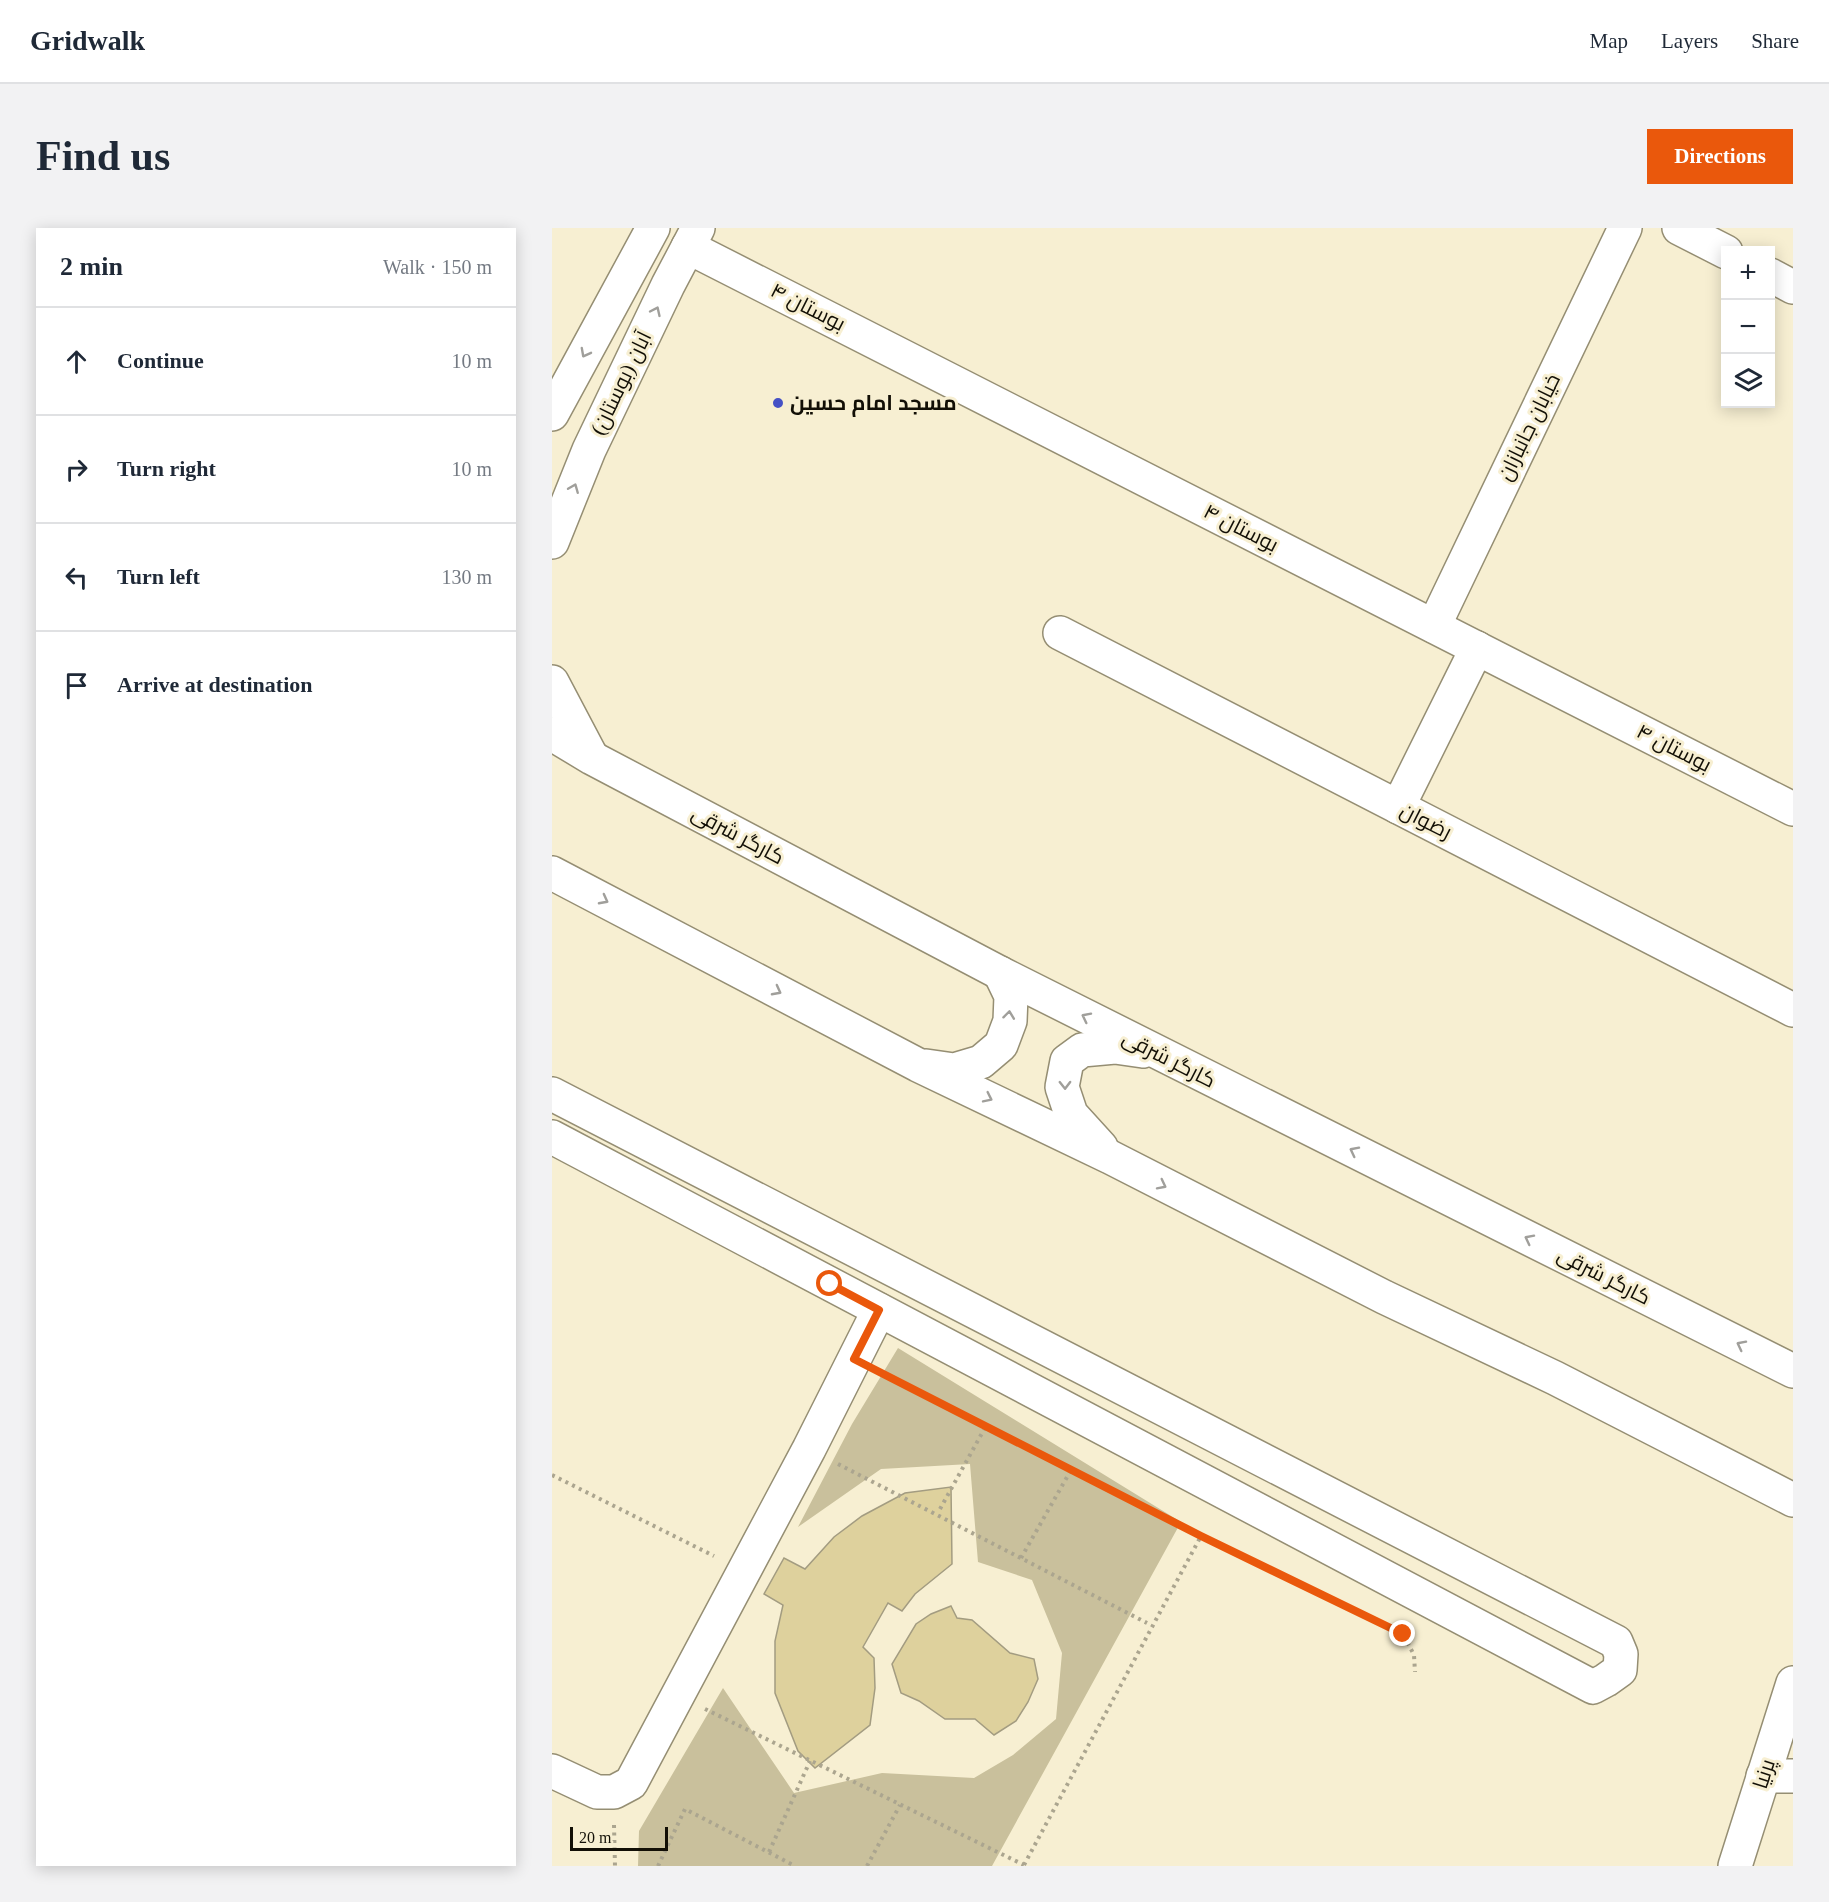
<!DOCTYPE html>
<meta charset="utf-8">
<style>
:root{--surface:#fff;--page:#f2f2f3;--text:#1f2937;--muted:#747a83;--line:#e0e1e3;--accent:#ea580c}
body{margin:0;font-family:"Times New Roman",Cairo,serif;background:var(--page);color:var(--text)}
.controls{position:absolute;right:18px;top:18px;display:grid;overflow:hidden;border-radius:0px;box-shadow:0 3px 15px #0003}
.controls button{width:54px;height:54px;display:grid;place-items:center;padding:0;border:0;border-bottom:2px solid var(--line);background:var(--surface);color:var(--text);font:30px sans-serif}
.scale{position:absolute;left:18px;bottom:15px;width:98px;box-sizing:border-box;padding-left:6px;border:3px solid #120f06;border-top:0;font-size:16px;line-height:21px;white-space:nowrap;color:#120f06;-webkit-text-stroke:4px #f7efd2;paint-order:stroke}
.stop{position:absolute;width:18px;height:18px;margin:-14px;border:4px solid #ea580c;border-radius:50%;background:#fff}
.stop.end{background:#ea580c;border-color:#fff;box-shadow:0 2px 6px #0008}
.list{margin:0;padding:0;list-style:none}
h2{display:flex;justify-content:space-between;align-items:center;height:78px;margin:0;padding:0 24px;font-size:26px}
h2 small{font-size:20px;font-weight:400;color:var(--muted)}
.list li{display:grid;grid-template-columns:39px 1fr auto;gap:18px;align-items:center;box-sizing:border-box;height:108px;padding:0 24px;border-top:2px solid var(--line)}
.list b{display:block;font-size:22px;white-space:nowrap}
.list em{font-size:20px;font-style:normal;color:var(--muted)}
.icon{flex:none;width:33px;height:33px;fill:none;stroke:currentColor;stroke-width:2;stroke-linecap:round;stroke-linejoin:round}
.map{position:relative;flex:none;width:1241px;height:1638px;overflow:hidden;border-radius:0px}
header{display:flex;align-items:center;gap:36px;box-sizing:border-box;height:84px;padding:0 30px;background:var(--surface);border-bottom:2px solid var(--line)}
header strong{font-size:28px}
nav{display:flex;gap:33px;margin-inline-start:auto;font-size:21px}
.intro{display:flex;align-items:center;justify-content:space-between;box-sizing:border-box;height:144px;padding:0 36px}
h1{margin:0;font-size:42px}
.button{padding:15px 27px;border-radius:0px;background:var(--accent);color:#fff;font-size:21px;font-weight:700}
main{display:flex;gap:36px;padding:0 36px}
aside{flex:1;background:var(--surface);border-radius:0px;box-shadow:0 3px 15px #0003}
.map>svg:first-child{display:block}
.green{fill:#c9c09c}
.building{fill:#ded19d;stroke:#a39c81;stroke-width:1.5}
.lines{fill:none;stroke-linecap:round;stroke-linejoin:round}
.street-casing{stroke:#958e73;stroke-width:36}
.secondary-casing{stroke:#958e73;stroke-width:36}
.path{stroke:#aba58f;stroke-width:4;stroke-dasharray:3 4.5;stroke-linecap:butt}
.street{stroke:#fff;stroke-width:33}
.secondary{stroke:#fff;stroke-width:33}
.oneway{stroke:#a09f9b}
.route{stroke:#ea580c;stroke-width:8}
.poi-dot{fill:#4551c5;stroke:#f7efd2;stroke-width:2}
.labels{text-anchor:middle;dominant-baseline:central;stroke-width:6;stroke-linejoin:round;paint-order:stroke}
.street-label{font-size:21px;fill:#120f06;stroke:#f7efd2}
.poi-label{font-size:21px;font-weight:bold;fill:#120f06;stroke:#f7efd2;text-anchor:start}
</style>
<header>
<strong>Gridwalk</strong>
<nav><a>Map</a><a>Layers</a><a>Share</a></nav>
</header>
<div class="intro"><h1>Find us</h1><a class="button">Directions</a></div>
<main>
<aside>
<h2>2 min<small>Walk · 150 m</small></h2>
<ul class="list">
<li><svg class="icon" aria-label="ahead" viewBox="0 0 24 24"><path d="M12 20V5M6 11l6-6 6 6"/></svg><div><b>Continue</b></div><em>10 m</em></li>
<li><svg class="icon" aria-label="right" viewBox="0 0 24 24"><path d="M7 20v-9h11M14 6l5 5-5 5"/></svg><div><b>Turn right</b></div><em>10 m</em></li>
<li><svg class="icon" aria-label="left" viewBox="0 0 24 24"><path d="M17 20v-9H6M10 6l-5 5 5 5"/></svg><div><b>Turn left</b></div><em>130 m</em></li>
<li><svg class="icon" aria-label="arrive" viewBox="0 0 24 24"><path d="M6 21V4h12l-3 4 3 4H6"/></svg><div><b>Arrive at destination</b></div></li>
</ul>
</aside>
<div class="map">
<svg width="1241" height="1638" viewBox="0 0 1241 1638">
<rect width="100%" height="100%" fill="#f7efd2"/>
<polygon class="green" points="346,1120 629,1294 440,1638 86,1638 87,1603 171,1460 242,1565 330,1545 422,1550 461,1527 504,1491 510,1425 480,1352 426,1334 418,1236 329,1241 246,1299 300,1196"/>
<g class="building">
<polygon points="399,1259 400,1336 363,1366 350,1383 336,1375 311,1419 322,1430 323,1460 318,1497 263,1540 246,1523 223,1465 223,1413 231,1377 212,1366 232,1330 253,1341 282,1309 310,1288 353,1265"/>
<polygon points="399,1378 405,1390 420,1392 458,1425 482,1431 486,1451 476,1474 464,1493 442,1507 423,1491 393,1491 367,1473 349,1465 340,1436 364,1396 379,1386"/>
</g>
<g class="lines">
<defs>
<g id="street">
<polyline points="1127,0 1174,24"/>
<polyline points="136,19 1241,581"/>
<polyline points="1218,47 1241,59"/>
<polyline points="882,398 1073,0"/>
<polyline points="508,405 1241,782"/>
<polyline points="846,579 925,420"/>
<polyline points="0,866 1064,1414 1069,1426 1068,1442 1054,1452 1041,1459 0,909"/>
<polyline points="0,1543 45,1564 62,1564 79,1555 257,1221 327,1082"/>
<polyline points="1211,1548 1241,1548"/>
</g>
<g id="secondary">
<polyline points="0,186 101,0"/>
<polyline points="0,314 37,222 116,57 146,0"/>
<polyline points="0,454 39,528"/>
<polyline points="0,506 40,530 448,745 1241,1143"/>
<polyline points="0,645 366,837 558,929 832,1069 1003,1150 1241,1272"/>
<polyline points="374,838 402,842 429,834 449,817 458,793 459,768 448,745"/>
<polyline points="549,919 519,886 510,859 515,833 530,822 563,819 591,823"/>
<polyline points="1183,1638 1241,1455"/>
</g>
</defs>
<use href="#street" class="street-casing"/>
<use href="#secondary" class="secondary-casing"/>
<g class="path">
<polyline points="330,1145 649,1308 851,1406 862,1427 863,1444"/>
<polyline points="286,1236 595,1395"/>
<polyline points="0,1247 162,1328"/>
<polyline points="388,1281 434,1198"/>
<polyline points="469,1330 519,1242"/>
<polyline points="153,1481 472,1637"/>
<polyline points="62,1597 63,1638"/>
<polyline points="217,1624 258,1533"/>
<polyline points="472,1637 649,1308"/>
<polyline points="106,1638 133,1581 243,1638"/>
<polyline points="315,1638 348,1577"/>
</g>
<use href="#street" class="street"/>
<use href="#secondary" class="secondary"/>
</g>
<defs><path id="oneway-chevron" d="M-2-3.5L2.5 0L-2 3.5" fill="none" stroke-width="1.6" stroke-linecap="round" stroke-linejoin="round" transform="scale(1.5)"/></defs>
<g class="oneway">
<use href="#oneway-chevron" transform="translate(104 83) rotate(-65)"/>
<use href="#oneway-chevron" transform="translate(33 125) rotate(118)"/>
<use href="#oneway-chevron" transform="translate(22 260) rotate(-68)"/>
<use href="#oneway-chevron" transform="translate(52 672) rotate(28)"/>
<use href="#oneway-chevron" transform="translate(225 763) rotate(28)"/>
<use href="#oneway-chevron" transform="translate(457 787) rotate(-83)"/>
<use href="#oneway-chevron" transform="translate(534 789) rotate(-153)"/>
<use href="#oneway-chevron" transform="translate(513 857) rotate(89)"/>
<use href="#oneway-chevron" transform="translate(436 870) rotate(26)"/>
<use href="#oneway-chevron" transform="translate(802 923) rotate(-153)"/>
<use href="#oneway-chevron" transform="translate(610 957) rotate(27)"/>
<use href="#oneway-chevron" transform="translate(977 1011) rotate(-153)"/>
<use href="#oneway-chevron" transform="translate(1189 1117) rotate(-153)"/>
</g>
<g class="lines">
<polyline class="route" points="278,1056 327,1082 302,1131 649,1308 851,1406"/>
</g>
<circle class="poi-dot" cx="226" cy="175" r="6"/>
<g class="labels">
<g class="street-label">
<text transform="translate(256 79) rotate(27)">بوستان ۴</text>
<text transform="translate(69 155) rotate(-64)">آبان (بوستان)</text>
<text transform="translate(977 199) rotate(-64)">خیابان جانبازان</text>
<text transform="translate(689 300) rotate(27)">بوستان ۴</text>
<text transform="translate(1122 520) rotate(27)">بوستان ۴</text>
<text transform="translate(874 593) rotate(27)">رضوان</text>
<text transform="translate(186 607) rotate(28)">کارگر شرقی</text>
<text transform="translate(617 831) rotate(27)">کارگر شرقی</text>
<text transform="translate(1052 1048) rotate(27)">کارگر شرقی</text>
<text transform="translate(1212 1546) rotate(-72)">پرنیا</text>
</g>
<g class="poi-label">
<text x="238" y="175">مسجد امام حسین</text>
</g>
</g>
</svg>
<div class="controls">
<button>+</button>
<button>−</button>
<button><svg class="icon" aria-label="layers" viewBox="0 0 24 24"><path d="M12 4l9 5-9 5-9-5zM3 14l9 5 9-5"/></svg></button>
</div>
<div class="scale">20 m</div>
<div class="stop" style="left:278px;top:1056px"></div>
<div class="stop end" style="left:851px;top:1406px"></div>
</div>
</main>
